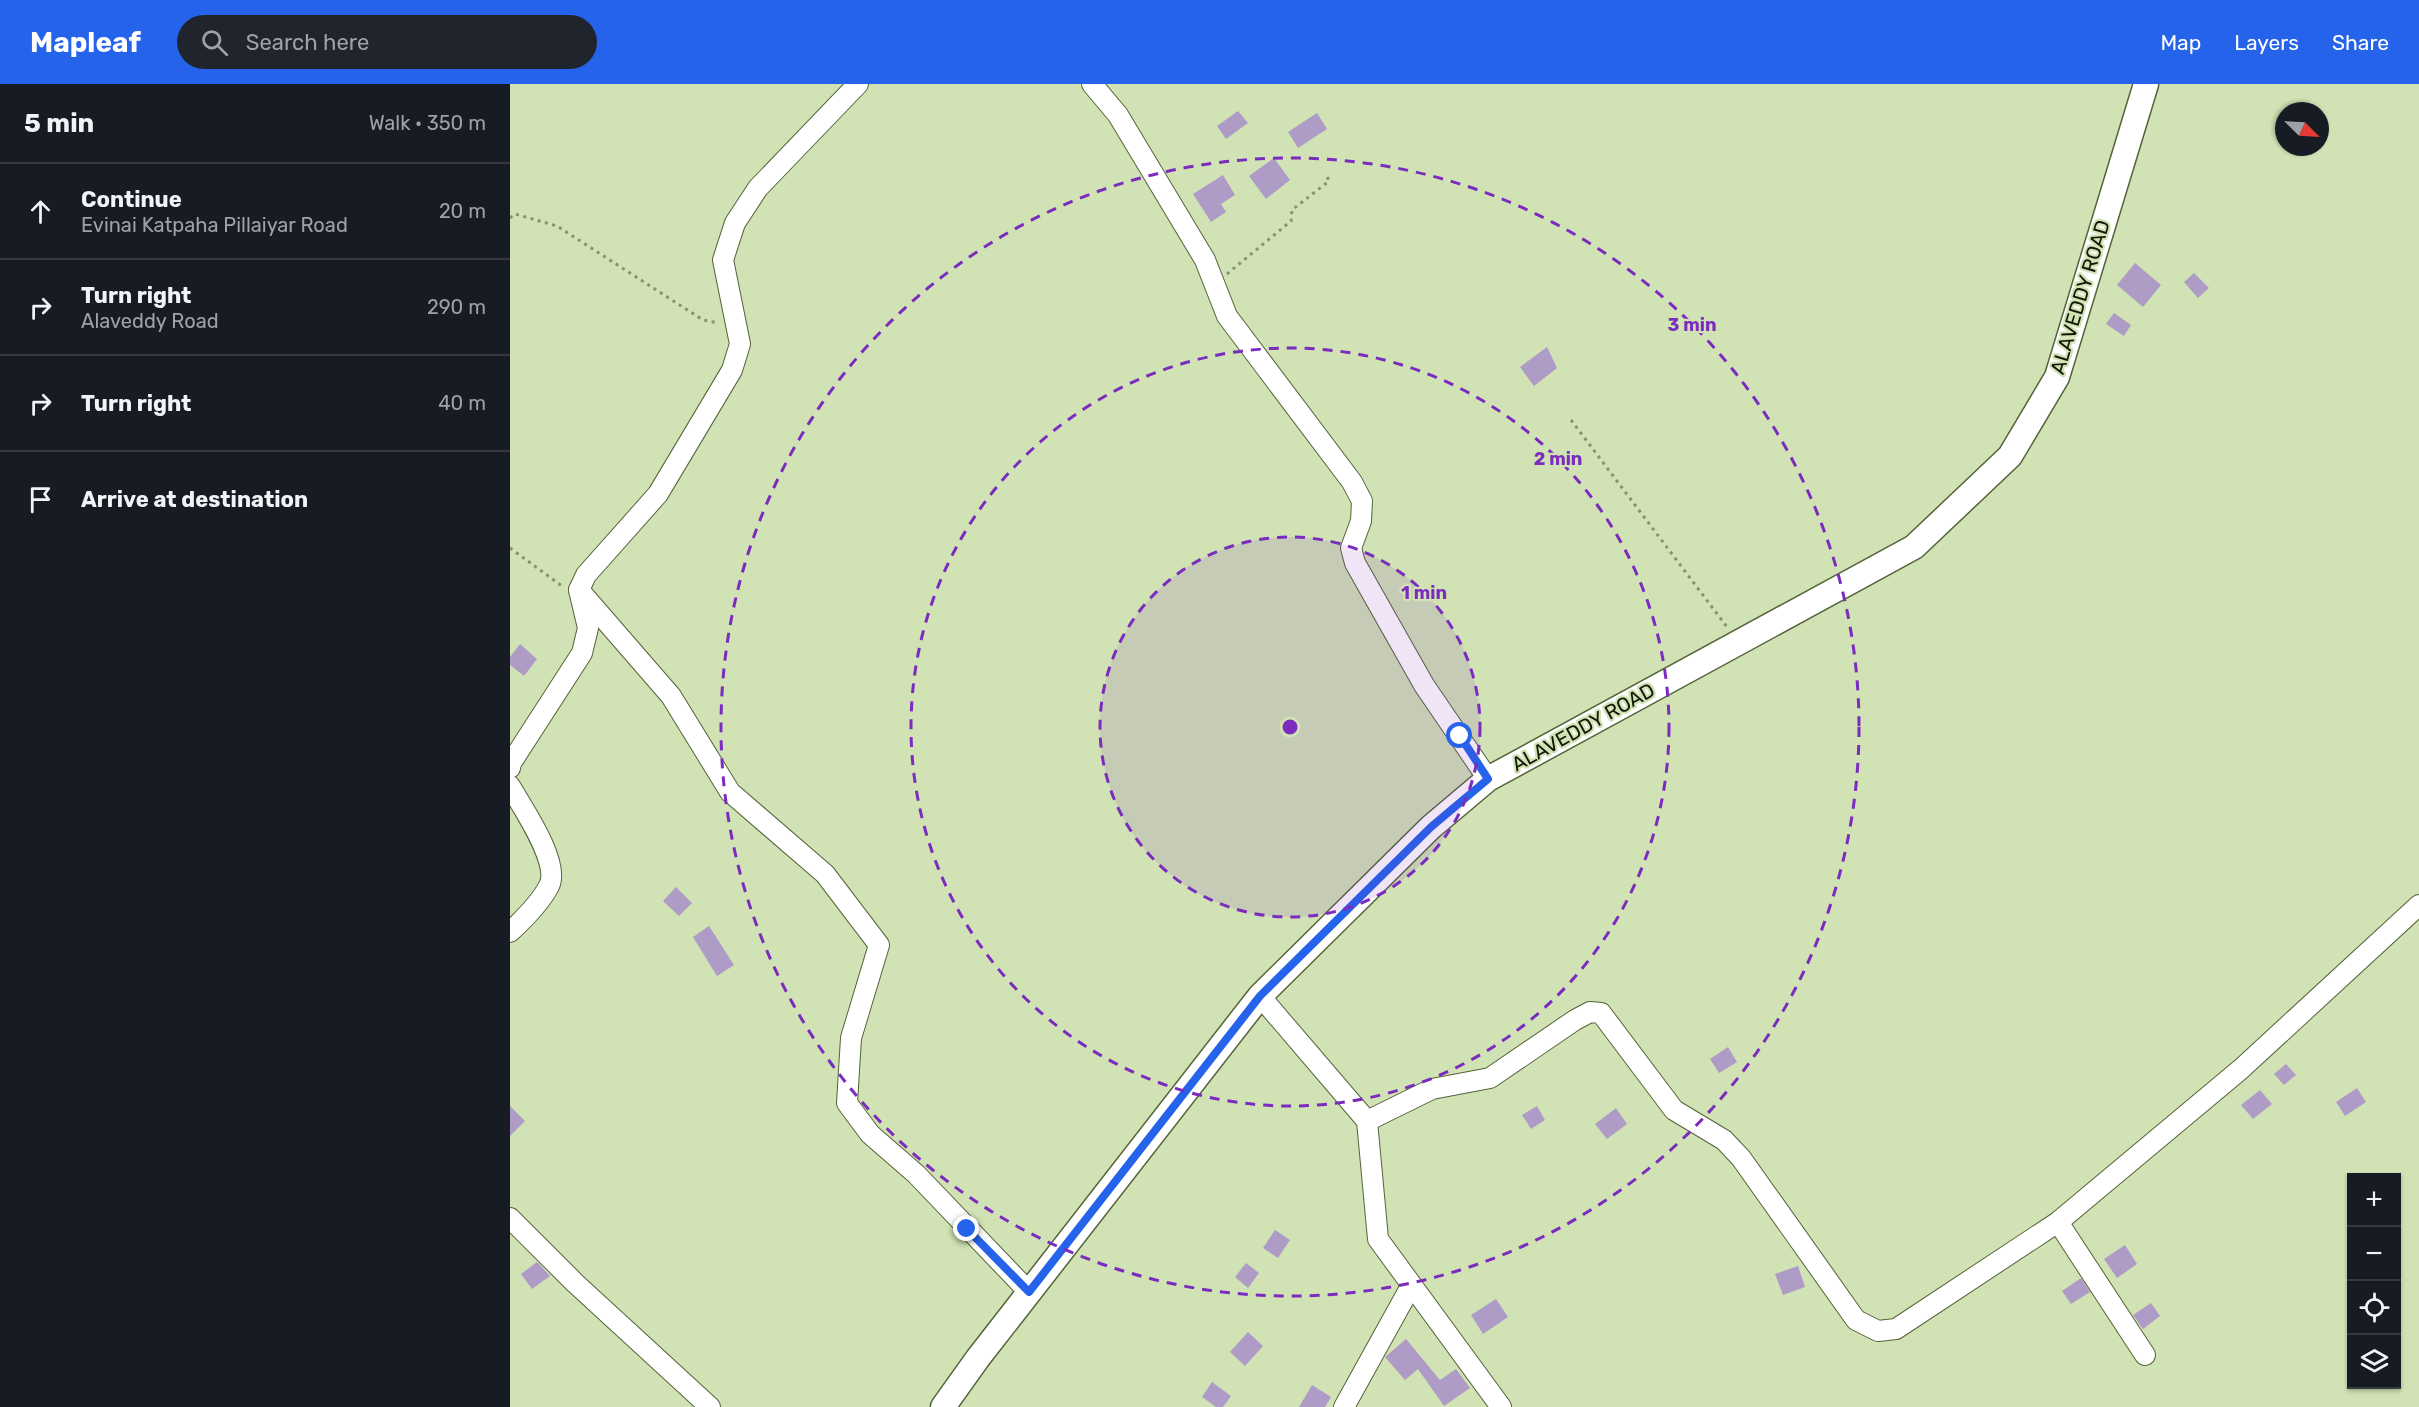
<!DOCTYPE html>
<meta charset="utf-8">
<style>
:root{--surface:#171b24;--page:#20242c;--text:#f1f3f6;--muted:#9ea1a6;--line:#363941;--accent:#2563eb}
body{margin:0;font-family:Rubik,sans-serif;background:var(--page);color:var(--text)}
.controls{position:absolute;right:18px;bottom:18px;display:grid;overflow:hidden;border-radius:0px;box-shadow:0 2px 4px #0004}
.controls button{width:54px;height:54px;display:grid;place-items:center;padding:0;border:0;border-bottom:2px solid var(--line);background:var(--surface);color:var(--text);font:30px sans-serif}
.compass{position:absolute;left:1765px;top:18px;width:54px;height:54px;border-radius:50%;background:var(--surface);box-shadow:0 2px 4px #0004;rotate:114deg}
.stop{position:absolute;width:18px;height:18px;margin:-14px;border:4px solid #2563eb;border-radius:50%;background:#fff}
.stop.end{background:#2563eb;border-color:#fff;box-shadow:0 2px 6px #0008}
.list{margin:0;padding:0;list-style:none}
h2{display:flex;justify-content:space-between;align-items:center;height:78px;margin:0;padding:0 24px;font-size:26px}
h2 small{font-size:20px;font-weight:400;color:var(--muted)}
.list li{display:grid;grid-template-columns:39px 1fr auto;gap:18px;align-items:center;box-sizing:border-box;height:96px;padding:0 24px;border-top:2px solid var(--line)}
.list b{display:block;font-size:22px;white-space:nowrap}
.list p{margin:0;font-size:20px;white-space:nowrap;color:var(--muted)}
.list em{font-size:20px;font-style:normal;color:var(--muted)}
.icon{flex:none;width:33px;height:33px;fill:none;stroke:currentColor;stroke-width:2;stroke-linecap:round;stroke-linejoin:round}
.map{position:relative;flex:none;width:1909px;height:1323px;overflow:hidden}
header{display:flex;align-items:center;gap:36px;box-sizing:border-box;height:84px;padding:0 30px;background:var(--accent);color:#fff}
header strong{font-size:28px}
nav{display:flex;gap:33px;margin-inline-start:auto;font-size:21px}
.search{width:420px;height:54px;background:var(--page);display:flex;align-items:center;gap:15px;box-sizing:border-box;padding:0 21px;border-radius:33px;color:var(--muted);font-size:22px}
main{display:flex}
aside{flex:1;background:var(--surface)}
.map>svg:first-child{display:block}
.building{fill:#ae9cc7}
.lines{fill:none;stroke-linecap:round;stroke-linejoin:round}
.minor-casing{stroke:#546339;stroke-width:22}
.tertiary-casing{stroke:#546339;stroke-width:27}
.path{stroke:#869370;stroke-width:3;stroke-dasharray:3 4.5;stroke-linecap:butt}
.minor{stroke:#fff;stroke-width:20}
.tertiary{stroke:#fff;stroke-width:24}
.route{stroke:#2563eb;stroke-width:8}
.ring{fill:none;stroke:#7b2cbf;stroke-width:3;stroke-dasharray:10 8}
.labels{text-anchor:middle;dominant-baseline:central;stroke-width:4.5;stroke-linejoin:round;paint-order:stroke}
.street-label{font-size:20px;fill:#111606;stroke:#d1e2b4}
.centre{fill:#7b2cbf;stroke:#d1e2b4;stroke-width:3}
.ring-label{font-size:18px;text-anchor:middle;font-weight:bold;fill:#7b2cbf;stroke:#d1e2b4;stroke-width:4.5;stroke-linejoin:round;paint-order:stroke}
</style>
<header>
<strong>Mapleaf</strong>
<div class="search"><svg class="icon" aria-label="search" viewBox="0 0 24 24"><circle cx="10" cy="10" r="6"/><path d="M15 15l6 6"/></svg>Search here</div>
<nav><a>Map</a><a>Layers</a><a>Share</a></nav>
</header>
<main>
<aside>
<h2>5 min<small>Walk · 350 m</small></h2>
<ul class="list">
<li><svg class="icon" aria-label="ahead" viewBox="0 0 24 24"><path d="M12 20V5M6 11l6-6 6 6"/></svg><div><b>Continue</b><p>Evinai Katpaha Pillaiyar Road</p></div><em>20 m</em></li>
<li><svg class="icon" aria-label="right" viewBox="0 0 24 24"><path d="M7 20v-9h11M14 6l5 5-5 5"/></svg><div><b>Turn right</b><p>Alaveddy Road</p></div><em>290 m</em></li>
<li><svg class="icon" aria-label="right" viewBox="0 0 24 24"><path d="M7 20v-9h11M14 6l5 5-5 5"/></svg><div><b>Turn right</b></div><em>40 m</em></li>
<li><svg class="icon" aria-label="arrive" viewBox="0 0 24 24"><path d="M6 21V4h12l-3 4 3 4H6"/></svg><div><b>Arrive at destination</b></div></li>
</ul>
</aside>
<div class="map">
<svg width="1909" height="1323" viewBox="0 0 1909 1323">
<rect width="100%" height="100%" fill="#d1e2b4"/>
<g class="building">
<polygon points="728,27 738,39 716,55 707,42"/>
<polygon points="807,29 817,45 788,64 778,48"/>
<polygon points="764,74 780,96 756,115 739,92"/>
<polygon points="713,91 725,111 711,120 716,128 701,138 683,110"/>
<polygon points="1625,179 1651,201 1633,223 1607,201"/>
<polygon points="1684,189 1699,204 1688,214 1674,198"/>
<polygon points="1604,229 1621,241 1614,252 1596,240"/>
<polygon points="1037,263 1047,284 1024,302 1010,283"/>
<polygon points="10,560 27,575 14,592 0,581 0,573"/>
<polygon points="166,803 182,819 169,832 153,817"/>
<polygon points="199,842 224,881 207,892 183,853"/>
<polygon points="1218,963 1227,978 1209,989 1200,975"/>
<polygon points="1776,980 1786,991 1774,1001 1764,990"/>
<polygon points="1847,1004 1856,1018 1835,1032 1826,1018"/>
<polygon points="1750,1006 1762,1020 1743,1035 1731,1021"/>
<polygon points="0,1022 15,1037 0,1052"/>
<polygon points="1027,1022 1035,1036 1021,1045 1012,1031"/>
<polygon points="1106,1024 1117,1040 1097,1055 1085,1040"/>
<polygon points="765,1146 780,1156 768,1174 753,1164"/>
<polygon points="1615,1161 1627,1180 1607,1194 1594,1175"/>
<polygon points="27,1178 40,1192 22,1205 11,1190"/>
<polygon points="736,1179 749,1189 738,1204 725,1193"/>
<polygon points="1288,1182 1295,1203 1273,1211 1265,1190"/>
<polygon points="1571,1194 1580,1208 1561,1220 1552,1207"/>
<polygon points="986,1215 998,1233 973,1250 961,1231"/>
<polygon points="1641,1219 1650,1232 1633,1245 1623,1231"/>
<polygon points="738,1248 753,1262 735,1282 720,1268"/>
<polygon points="896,1255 930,1296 946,1285 960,1304 934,1322 908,1285 895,1296 875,1273"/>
<polygon points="702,1298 721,1312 713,1323 706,1323 692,1313"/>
<polygon points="802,1301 821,1313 815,1323 789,1323"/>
</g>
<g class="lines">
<defs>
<g id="minor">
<polyline points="582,0 608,31 695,176 717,232 842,398 852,417 851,437 841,464 845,479 914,601 978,695"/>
<polyline points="69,506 161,612 220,708 315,790 369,861 341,954 337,1019 360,1050 406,1090 519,1208"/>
<polyline points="0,684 1,679 72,569 78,544 69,506 76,491 148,410 222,286 230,260 213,176 225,139 248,104 348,0"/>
<path d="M0,702C12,723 51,779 39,802C30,819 14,835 0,848"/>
<polyline points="750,912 857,1037 868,1155 991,1323"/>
<polyline points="857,1037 922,1005 980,994 1065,936 1080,928 1091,929 1164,1026 1214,1056 1231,1074 1346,1236 1368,1247 1386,1245 1548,1138 1731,985 1909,821"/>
<polyline points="0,1134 65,1199 200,1323"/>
<polyline points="1548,1138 1635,1271"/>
<polyline points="834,1323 901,1202"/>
</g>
<polyline id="tertiary" points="433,1323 468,1274 750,912 921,743 978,695 1404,463 1500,372 1547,293 1636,0"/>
</defs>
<use href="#minor" class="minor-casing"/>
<use href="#tertiary" class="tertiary-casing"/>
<g class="path">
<polyline points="0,134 5,130 47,142 193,236 209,239"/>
<polyline points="717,190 781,137 782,126 819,97 816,90"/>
<polyline points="1061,336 1217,543"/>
<polyline points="0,464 52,502"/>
</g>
<use href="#minor" class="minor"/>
<use href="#tertiary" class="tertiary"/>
</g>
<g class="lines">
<polyline class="route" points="457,1145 519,1208 750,912 921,743 978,695 950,652"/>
</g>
<circle cx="780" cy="643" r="190" fill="#7b2cbf" fill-opacity=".12"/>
<g class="ring">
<circle cx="780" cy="643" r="190"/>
<circle cx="780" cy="643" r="379"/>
<circle cx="780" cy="643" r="569"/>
</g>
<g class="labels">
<g class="street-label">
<text transform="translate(1570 213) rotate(-73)">ALAVEDDY ROAD</text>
<text transform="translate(1073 643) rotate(-29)">ALAVEDDY ROAD</text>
</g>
</g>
<circle cx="780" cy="643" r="9" class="centre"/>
<g class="ring-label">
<text x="1182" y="247">3 min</text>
<text x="1048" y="381">2 min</text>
<text x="914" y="515">1 min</text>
</g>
</svg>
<div class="controls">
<button>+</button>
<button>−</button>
<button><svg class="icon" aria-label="locate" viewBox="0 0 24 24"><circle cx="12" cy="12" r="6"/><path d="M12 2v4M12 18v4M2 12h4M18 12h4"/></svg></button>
<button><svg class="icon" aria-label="layers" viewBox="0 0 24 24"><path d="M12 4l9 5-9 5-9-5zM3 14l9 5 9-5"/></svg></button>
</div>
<svg class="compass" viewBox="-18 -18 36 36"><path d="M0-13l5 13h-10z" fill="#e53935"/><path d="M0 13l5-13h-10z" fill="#9ea1a6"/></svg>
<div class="stop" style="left:950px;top:652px"></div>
<div class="stop end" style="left:457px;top:1145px"></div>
</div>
</main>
